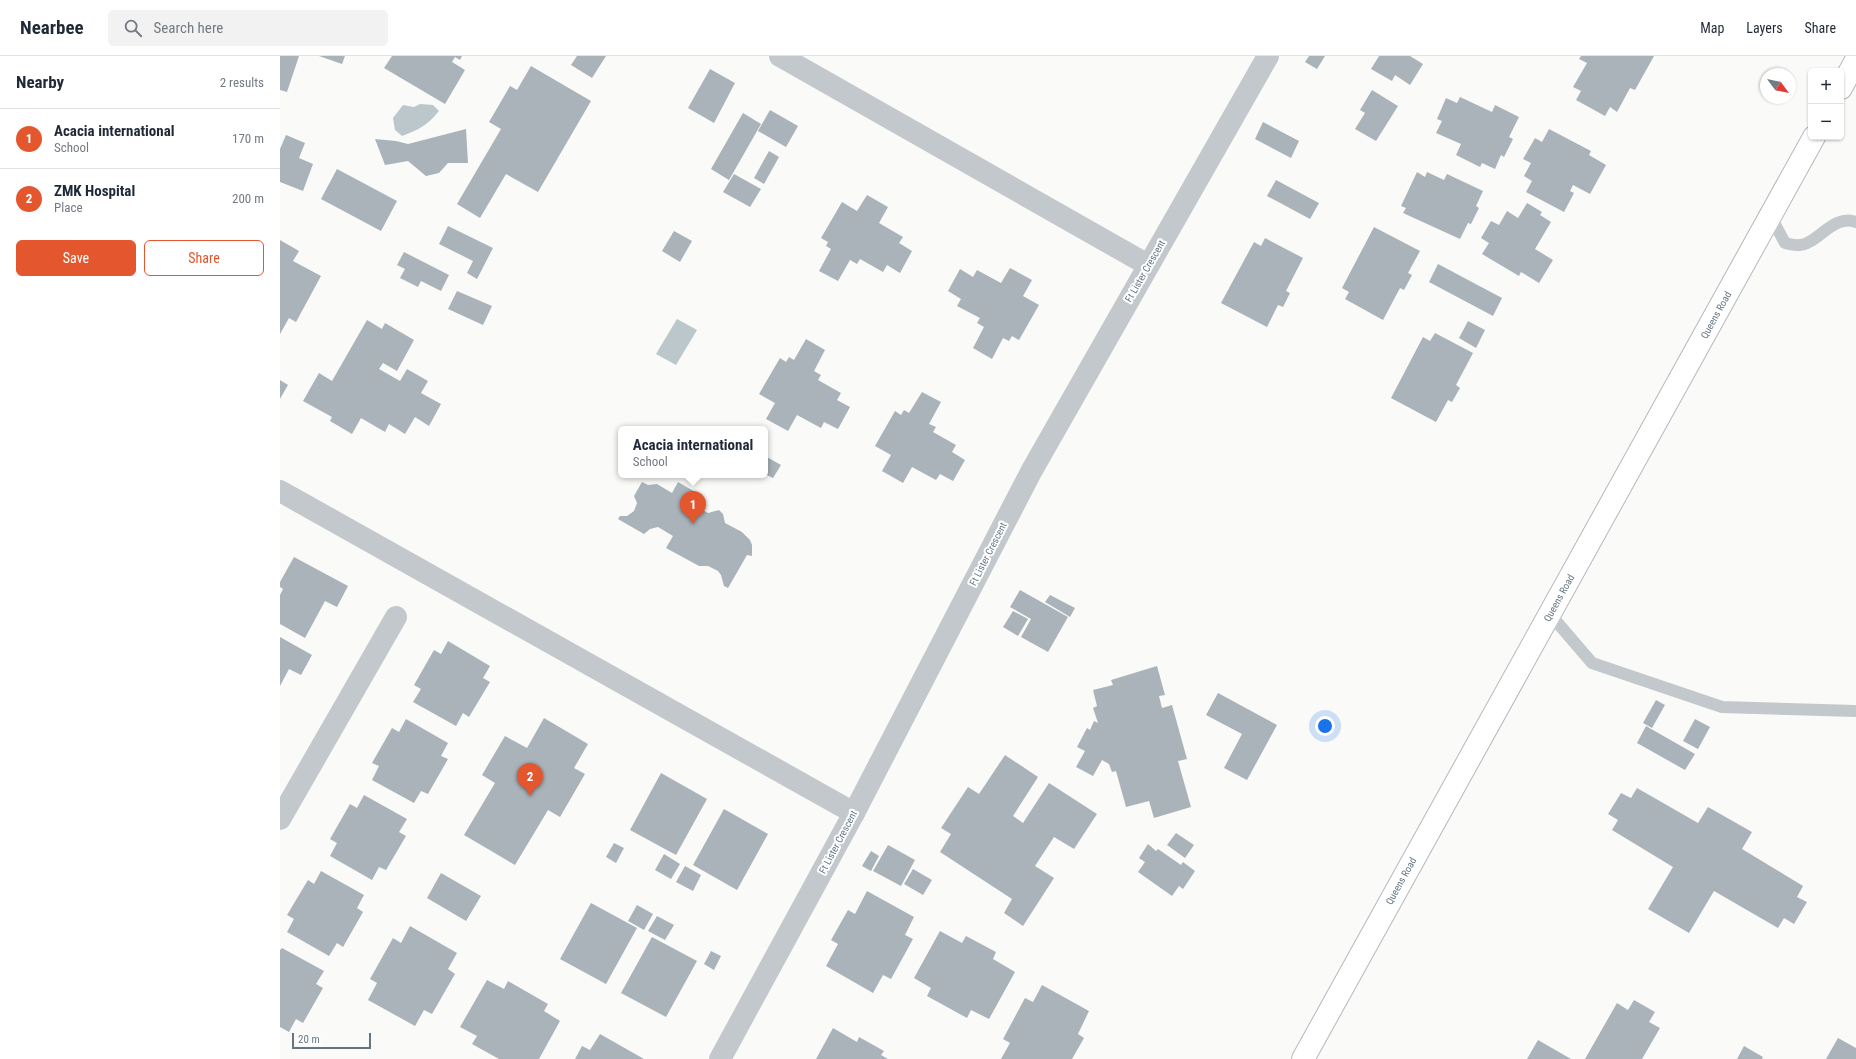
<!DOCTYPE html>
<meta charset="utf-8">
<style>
:root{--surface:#fff;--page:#f2f2f3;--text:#1f2937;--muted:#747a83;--line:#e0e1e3;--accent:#e4572e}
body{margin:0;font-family:"Roboto Condensed",sans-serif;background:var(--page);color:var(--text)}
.controls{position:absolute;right:12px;top:12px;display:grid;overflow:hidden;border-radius:6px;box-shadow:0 1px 3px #0004}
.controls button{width:36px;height:36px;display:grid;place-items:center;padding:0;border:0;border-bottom:1px solid var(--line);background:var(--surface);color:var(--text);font:20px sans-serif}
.compass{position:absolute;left:1480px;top:12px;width:36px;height:36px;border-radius:50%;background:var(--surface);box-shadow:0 1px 3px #0004;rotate:122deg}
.scale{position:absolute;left:12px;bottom:10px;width:79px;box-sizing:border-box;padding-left:4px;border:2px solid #657683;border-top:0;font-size:11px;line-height:14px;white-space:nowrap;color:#657683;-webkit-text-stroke:3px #fff;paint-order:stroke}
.you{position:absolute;left:1045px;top:670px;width:14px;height:14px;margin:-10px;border:3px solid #fff;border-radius:50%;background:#1a73e8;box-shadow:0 0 0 6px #1a73e833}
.badge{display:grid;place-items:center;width:26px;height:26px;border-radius:50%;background:var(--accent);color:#fff;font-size:13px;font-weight:700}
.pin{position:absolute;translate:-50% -33px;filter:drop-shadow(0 1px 2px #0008)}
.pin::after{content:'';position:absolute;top:21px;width:14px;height:12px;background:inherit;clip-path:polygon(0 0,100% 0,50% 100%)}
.popup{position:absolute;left:338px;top:370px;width:150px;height:52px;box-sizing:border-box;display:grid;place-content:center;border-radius:6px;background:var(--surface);filter:drop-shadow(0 1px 3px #0005);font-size:13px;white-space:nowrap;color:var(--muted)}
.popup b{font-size:15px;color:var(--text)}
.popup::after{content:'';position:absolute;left:50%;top:100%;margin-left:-8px;border:8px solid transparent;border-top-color:var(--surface)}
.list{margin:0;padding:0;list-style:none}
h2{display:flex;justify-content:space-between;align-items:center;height:52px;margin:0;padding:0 16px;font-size:17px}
h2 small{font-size:13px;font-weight:400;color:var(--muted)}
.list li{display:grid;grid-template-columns:26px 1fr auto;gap:12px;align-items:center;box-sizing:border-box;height:60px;padding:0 16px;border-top:1px solid var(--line)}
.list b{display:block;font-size:15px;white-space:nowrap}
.list p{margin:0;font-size:13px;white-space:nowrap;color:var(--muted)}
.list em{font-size:13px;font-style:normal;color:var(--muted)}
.actions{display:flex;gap:8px;padding:12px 16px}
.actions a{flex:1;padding:9px 0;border:1px solid var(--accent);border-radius:6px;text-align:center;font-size:14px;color:var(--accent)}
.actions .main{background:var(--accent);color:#fff}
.icon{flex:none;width:22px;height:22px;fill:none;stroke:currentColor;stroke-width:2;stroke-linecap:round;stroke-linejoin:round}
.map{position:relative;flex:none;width:1576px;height:1003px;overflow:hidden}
header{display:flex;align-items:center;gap:24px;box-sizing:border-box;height:56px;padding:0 20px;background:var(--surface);border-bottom:1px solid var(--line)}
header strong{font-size:19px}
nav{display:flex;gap:22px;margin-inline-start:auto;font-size:14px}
.search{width:280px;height:36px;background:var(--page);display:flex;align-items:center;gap:10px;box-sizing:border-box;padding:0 14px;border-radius:6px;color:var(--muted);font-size:15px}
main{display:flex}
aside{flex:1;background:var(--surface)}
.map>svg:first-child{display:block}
.water{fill:#bbc7cb}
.building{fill:#aab3b9}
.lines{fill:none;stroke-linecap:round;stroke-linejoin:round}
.trunk-casing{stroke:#b4b9bd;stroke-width:24}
.service{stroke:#c3c8cc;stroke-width:12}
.minor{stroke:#c3c8cc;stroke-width:22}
.trunk{stroke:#fff;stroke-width:22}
.labels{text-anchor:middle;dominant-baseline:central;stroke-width:4;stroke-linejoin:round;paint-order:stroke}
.street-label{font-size:10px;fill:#657683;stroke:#fff}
</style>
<header>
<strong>Nearbee</strong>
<div class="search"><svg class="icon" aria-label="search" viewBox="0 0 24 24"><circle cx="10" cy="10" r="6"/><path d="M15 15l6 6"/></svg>Search here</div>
<nav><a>Map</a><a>Layers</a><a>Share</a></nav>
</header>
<main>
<aside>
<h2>Nearby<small>2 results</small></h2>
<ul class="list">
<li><span class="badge">1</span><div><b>Acacia international</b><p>School</p></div><em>170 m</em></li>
<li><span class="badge">2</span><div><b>ZMK Hospital</b><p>Place</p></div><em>200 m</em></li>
</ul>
<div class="actions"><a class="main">Save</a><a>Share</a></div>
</aside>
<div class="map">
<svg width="1576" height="1003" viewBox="0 0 1576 1003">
<rect width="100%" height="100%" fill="#fafaf8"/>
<g class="water">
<path d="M140,48L153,49L159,55C148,69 138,74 122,80L115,74L113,62L123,49L134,51Z"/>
<polygon points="397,263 417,274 396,309 376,298"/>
</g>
<g class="building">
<polygon points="0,0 19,0 7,36 0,34"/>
<polygon points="39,0 65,0 62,8"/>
<polygon points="112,0 182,0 180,4 175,1 172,6 185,14 165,48 104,12"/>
<polygon points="297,0 326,0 312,22 291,9"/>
<polygon points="1029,0 1045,0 1037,13 1025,6"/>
<polygon points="1099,0 1130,0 1143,8 1130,29 1115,19 1112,25 1091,13"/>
<polygon points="1301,0 1374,0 1355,34 1350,32 1337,56 1330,51 1325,60 1296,44 1301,35 1293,31 1307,7 1299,3"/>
<polygon points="251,10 311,45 258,136 226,118 200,162 177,148 221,73 209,66 230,30 237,34"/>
<polygon points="430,13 455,27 434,67 408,52"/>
<polygon points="1092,34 1118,50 1096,85 1075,73 1085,57 1080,54"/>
<polygon points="1180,41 1212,56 1215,49 1239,61 1229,81 1233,83 1224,101 1221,99 1215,113 1202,107 1200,111 1176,99 1181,88 1156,77 1162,65 1157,63 1166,42 1177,47"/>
<polygon points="490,54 518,70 506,91 478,75"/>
<polygon points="463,57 481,68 449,124 431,113"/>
<polygon points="983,66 1019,85 1011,102 975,83"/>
<polygon points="186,73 188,107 168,107 159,117 146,120 128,105 105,109 95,83 116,85 128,88"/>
<polygon points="1269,73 1311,95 1309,99 1326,109 1310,138 1293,129 1290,135 1294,137 1284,156 1246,136 1252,125 1244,120 1251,107 1243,103 1255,82 1262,86"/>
<polygon points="6,79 25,87 19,102 33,108 23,135 0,126 0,93"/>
<polygon points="489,95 499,101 484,128 474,122"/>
<polygon points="57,113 117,145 101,175 41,143"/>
<polygon points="1137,116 1145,121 1147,116 1164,124 1167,118 1203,135 1196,150 1199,152 1191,168 1188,167 1180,183 1123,157 1126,152 1121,150"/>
<polygon points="454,118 481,133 470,151 443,136"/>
<polygon points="996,124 1039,147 1030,163 987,140"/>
<polygon points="587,139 608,151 599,167 623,181 619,187 632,195 620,217 607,209 603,216 580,203 577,208 570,204 558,225 539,215 551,193 546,190 548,186 541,182 562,146 577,155"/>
<polygon points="1247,147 1262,156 1260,159 1271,166 1255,193 1273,204 1259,227 1241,216 1239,220 1202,198 1209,187 1201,182 1211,165 1219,169 1227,155 1238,162"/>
<polygon points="168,170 213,192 197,223 187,217 193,205 159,188"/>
<polygon points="1094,171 1140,195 1128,217 1132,219 1124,234 1120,232 1103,264 1065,243 1069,236 1062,232"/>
<polygon points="394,175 412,185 400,206 382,195"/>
<polygon points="985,182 1023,202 1006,235 1010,237 1003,251 998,249 987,271 941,247 974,186 981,190"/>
<polygon points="0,184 19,195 13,205 41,220 16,266 9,262 0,278"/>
<polygon points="124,196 169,219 161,235 141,225 138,231 120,222 125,213 117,209"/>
<polygon points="1158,208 1222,242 1213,260 1149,226"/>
<polygon points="730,212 752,224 743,240 759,249 739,284 732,280 729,285 723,282 712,303 693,292 704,271 697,267 700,262 677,250 681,243 668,235 680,213 693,221 697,214 721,227"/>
<polygon points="177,235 212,250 203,269 168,253"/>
<polygon points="87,264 102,273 105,267 134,284 117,315 103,307 99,313 120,325 127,313 148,325 141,337 161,348 149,370 135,361 125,378 109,368 105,376 81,362 72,378 50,365 52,361 23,345 39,317 52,325"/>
<polygon points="1188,265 1205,274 1196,292 1179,282"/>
<polygon points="1155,277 1193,297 1176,329 1180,332 1172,346 1168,344 1156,366 1111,342 1143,281 1150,285"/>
<polygon points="526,283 545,294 534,315 541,319 538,324 561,337 557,344 570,351 558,373 544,366 541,372 517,359 508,375 486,363 495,347 479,338 500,302 506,306 509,301 514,304"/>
<polygon points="0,324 8,329 0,343"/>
<polygon points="642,336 661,346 649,368 656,371 653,376 676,389 672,396 685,404 673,425 660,418 656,424 632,411 623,427 602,415 611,399 595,390 615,355 621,359 624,354 629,357"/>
<polygon points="485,400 501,409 493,422 485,418"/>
<polygon points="362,426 368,429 377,428 392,437 398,426 422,440 416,450 428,457 439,454 443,458 445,467 462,476 470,484 472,489 472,500 467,499 448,532 444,530 441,519 438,515 428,510 419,510 386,492 393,480 378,471 370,473 364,478 338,463 340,460 347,460 354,455 357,447 354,440"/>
<polygon points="14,501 68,530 57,551 45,545 25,582 0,568 0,539 3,533 0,531 0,526"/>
<polygon points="740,534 788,561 768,596 741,581 751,563 730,551"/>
<polygon points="770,539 795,552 790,561 765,546"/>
<polygon points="733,555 748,563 738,580 723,571"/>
<polygon points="0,581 32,599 21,619 9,613 0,630"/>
<polygon points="168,585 210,610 203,622 210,626 189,661 183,657 176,670 133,646 141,633 134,629 154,594 161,598"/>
<polygon points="877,610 885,639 879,640 882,652 892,649 907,703 898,705 911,751 874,762 869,745 846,751 836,715 832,716 829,708 822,704 813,720 796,711 805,695 797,691 807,672 810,674 814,665 818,667 813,652 817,650 813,634 833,629 831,624"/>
<polygon points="938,637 997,669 967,724 944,712 962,678 926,659"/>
<polygon points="1376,644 1385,649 1372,672 1363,667"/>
<polygon points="264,662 308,688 294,712 305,718 280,761 268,754 235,809 184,779 215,727 202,719 225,680 247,692"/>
<polygon points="126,663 168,687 161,700 168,703 148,738 141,735 134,747 92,724 99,710 92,707 112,672 119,676"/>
<polygon points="1415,663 1430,671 1418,693 1403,685"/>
<polygon points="1366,670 1415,698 1405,714 1357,687"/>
<polygon points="725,699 758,721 733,760 743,767 769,727 817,758 794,793 774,781 755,810 774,822 743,870 724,857 732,843 660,796 671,778 661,772 688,731 699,738"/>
<polygon points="381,717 427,743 396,799 350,774"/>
<polygon points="1357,732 1418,767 1428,751 1472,776 1462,793 1523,830 1517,841 1527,846 1514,868 1504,862 1498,872 1434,835 1409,877 1368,853 1393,811 1332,774 1338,764 1328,758 1341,737 1351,742"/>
<polygon points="84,739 127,763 119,776 126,780 106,814 99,811 92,824 50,800 57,787 50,783 70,748 77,752"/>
<polygon points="444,753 488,778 457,834 413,809"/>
<polygon points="896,777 914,789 905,802 887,789"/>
<polygon points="334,787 344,792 336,807 326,801"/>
<polygon points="868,788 876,795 878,793 901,809 903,806 915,815 903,833 899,830 892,840 858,816 865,806 859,802"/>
<polygon points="608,789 635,804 621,830 593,815"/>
<polygon points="591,795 599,800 591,815 582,810"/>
<polygon points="384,798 400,808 391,823 375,814"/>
<polygon points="405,810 421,819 413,835 396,826"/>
<polygon points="633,813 652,824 643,839 624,828"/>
<polygon points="41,815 84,839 77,852 83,856 63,891 57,887 49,900 7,876 14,863 7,859 28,824 34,828"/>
<polygon points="161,817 201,840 186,865 147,842"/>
<polygon points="587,835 634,861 625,879 633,883 611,923 603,919 593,937 546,910 558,888 551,884 568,854 575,858"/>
<polygon points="311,847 357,872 326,928 280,903"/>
<polygon points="357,849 373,858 364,874 348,865"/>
<polygon points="377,860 394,869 385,884 368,875"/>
<polygon points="130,870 177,897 168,913 175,918 152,958 144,954 135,970 88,944 97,927 90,923 113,882 121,887"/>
<polygon points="660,875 682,887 686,880 716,896 713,903 735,916 709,963 691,954 687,962 647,940 651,932 634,922"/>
<polygon points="372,881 417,905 386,961 341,937"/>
<polygon points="2,892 44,915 36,928 43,932 23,967 16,963 9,976 0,971 0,894"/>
<polygon points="431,895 441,900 434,914 424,908"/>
<polygon points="207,924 224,933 228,925 268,948 264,955 280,965 259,1003 219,1003 192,988 197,980 180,971"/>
<polygon points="762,929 809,955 798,978 804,982 792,1003 721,1003 730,987 723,983 745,942 753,946"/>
<polygon points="1354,944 1375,956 1369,966 1380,972 1362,1003 1305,1003 1337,947 1348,954"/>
<polygon points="553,972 577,986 579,981 604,995 601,999 608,1003 536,1003"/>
<polygon points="320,978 364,1003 295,1003 302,990 310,994"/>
<polygon points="1558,982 1576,992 1576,1003 1546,1003"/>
<polygon points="1258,984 1291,1003 1247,1003"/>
<polygon points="1464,990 1483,1001 1482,1003 1457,1003"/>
</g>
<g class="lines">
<defs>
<g id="trunk">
<polyline points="1561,32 1576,4"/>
<polyline points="1023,1003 1534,81"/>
</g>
</defs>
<use href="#trunk" class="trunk-casing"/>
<g class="service">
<path d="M1491,161L1505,187C1513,189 1521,191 1529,186C1544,178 1557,159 1576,166"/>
<polyline points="1270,558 1312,607 1442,651 1576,655"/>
</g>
<g class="minor">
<polyline points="500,0 868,209"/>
<polyline points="0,435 574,757"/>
<polyline points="0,763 116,561"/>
<polyline points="440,1003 574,757 752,414 988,0"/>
</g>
<use href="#trunk" class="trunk"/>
</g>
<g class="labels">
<g class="street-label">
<text transform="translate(865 215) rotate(-60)">Ft Lister Crescent</text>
<text transform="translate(1436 259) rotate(-61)">Queens Road</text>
<text transform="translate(708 498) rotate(-63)">Ft Lister Crescent</text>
<text transform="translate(1279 542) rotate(-61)">Queens Road</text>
<text transform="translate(558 786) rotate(-62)">Ft Lister Crescent</text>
<text transform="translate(1121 825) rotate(-61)">Queens Road</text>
</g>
</g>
</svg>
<div class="controls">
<button>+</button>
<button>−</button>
</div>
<svg class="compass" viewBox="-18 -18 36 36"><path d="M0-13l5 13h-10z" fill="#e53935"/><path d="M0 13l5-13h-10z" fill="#747a83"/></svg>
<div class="scale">20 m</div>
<div class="you"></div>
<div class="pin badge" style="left:413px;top:468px">1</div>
<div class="popup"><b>Acacia international</b>School</div>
<div class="pin badge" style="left:250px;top:740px">2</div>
</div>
</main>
